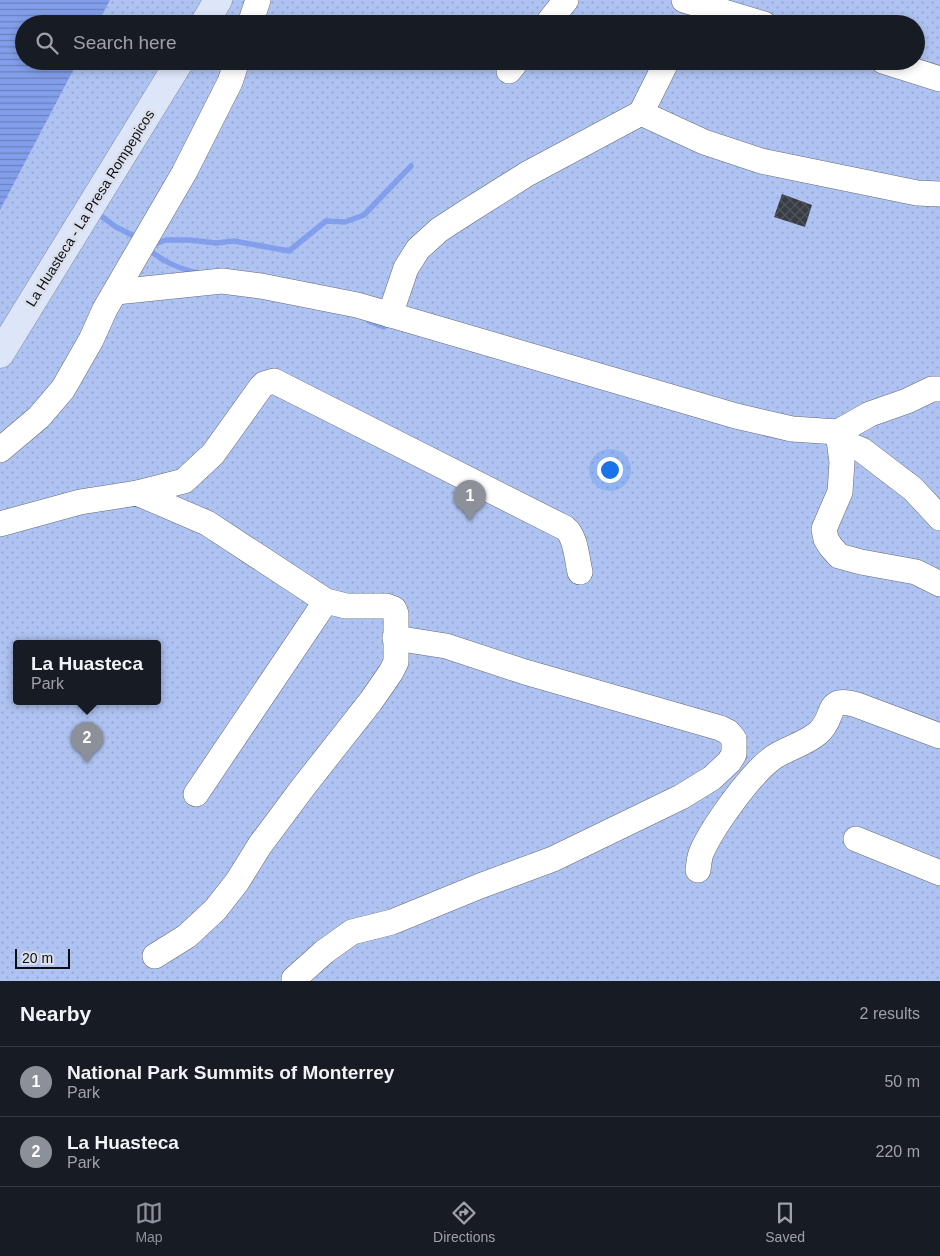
<!DOCTYPE html>
<style>
:root{--surface:#171b24;--page:#242831;--text:#f1f3f6;--muted:#9ea1a6;--line:#363941;--accent:#8c9099}
body{margin:0;font-family:Arial,sans-serif;background:var(--page);color:var(--text)}
.scale{position:absolute;left:15px;bottom:12px;width:55px;box-sizing:border-box;padding-left:5px;border:2px solid #0c0e12;border-top:0;font-size:14px;line-height:18px;white-space:nowrap;color:#0c0e12;-webkit-text-stroke:4px #dadfeb;paint-order:stroke}
.you{position:absolute;left:609px;top:469px;width:18px;height:18px;margin:-12px;border:4px solid #fff;border-radius:50%;background:#1a73e8;box-shadow:0 0 0 8px #1a73e833}
.badge{display:grid;place-items:center;width:32px;height:32px;border-radius:50%;background:var(--accent);color:#fff;font-size:16px;font-weight:700}
.pin{position:absolute;translate:-50% -41px;filter:drop-shadow(0 1px 2px #0008)}
.pin::after{content:'';position:absolute;top:26px;width:18px;height:15px;background:inherit;clip-path:polygon(0 0,100% 0,50% 100%)}
.popup{position:absolute;left:13px;top:640px;width:148px;height:65px;box-sizing:border-box;display:grid;place-content:center;border-radius:5px;background:var(--surface);filter:drop-shadow(0 1px 4px #0005);font-size:16px;white-space:nowrap;color:var(--muted)}
.popup b{font-size:19px;color:var(--text)}
.popup::after{content:'';position:absolute;left:50%;top:100%;margin-left:-10px;border:10px solid transparent;border-top-color:var(--surface)}
.list{margin:0;padding:0;list-style:none}
h2{display:flex;justify-content:space-between;align-items:center;height:65px;margin:0;padding:0 20px;font-size:21px}
h2 small{font-size:16px;font-weight:400;color:var(--muted)}
.list li{display:grid;grid-template-columns:32px 1fr auto;gap:15px;align-items:center;box-sizing:border-box;height:70px;padding:0 20px;border-top:1px solid var(--line)}
.list b{display:block;font-size:19px;white-space:nowrap}
.list p{margin:0;font-size:16px;white-space:nowrap;color:var(--muted)}
.list em{font-size:16px;font-style:normal;color:var(--muted)}
.icon{flex:none;width:28px;height:28px;fill:none;stroke:currentColor;stroke-width:2;stroke-linecap:round;stroke-linejoin:round}
.map{position:relative;flex:none;width:940px;height:981px;overflow:hidden}
.search{position:absolute;background:var(--surface);box-shadow:0 2px 8px #0003;left:15px;right:15px;top:15px;height:55px;display:flex;align-items:center;gap:12px;box-sizing:border-box;padding:0 18px;border-radius:28px;color:var(--muted);font-size:19px}
.sheet{height:205px;background:var(--surface)}
nav{display:flex;justify-content:space-around;align-items:center;box-sizing:border-box;height:70px;border-top:1px solid var(--line);background:var(--surface);font-size:14px;color:var(--muted)}
nav a{display:grid;justify-items:center;gap:2px}
nav .on{color:var(--accent)}
.map>svg:first-child{display:block}
.grass{fill:url(#grass-dots);fill-rule:evenodd}
.water{fill:url(#water-rules)}
.lines{fill:none;stroke-linecap:round;stroke-linejoin:round}
.stream{stroke:#839feb;stroke-width:5.5}
.building{fill:url(#building-cross-hatch)}
.minor-casing{stroke:#656a75;stroke-width:26}
.major-casing{stroke:#858fa6;stroke-width:29}
.minor{stroke:#fff;stroke-width:25}
.major{stroke:#dde5f9;stroke-width:28}
.labels{text-anchor:middle;dominant-baseline:central;stroke-width:5;stroke-linejoin:round;paint-order:stroke}
.street-label{font-size:14px;fill:#0c0e12;stroke:#dadfeb}
</style>
<div class="map">
<svg width="940" height="981" viewBox="0 0 940 981">
<defs>
<pattern id="grass-dots" width="8" height="8" patternUnits="userSpaceOnUse" patternTransform="scale(1.25)"><rect width="8" height="8" fill="#afc3f2"/><path d="M2 2h.1M6 6h.1" fill="none" stroke="#95a6ce" stroke-width="1.8" stroke-linecap="round"/></pattern>
<pattern id="water-rules" width="6" height="5" patternUnits="userSpaceOnUse" patternTransform="scale(1.25)"><rect width="6" height="5" fill="#839feb"/><path d="M0 2.5h6" fill="none" stroke="#6a80bd"/></pattern>
<pattern id="building-cross-hatch" width="8" height="8" patternUnits="userSpaceOnUse" patternTransform="scale(1.25)"><rect width="8" height="8" fill="#383c45"/><path d="M0 0l8 8M0 8l8-8" fill="none" stroke="#51555c"/></pattern>
</defs>
<rect width="100%" height="100%" fill="#dadfeb"/>
<path class="grass" d="M0,0H940V981H0ZM24,24H916V61H24ZM17,644H157V702H17Z"/>
<polygon class="water" points="0,0 110,0 97,24 24,24 24,61 78,61 0,210"/>
<g class="lines">
<g class="stream">
<polyline points="101,216 116,227 136,237 138,240"/>
<polyline points="152,245 166,240 189,240 216,243 234,241 289,251 326,221 345,222 364,215 411,166"/>
<path d="M147,248C160,260 181,270 199,273"/>
<polyline points="369,321 384,327"/>
</g>
</g>
<polygon class="building" points="782,194 812,205 805,227 774,217"/>
<g class="lines">
<defs>
<g id="minor">
<polyline points="684,0 764,24"/>
<polyline points="250,24 258,0"/>
<polyline points="547,24 566,0"/>
<polyline points="883,61 940,79"/>
<polyline points="509,71 517,61"/>
<polyline points="641,113 704,142 761,161 917,193 940,194"/>
<polyline points="116,292 222,281 261,286 357,305 736,416 792,429 838,432 870,414 907,401 932,389 940,389"/>
<polyline points="390,315 406,268 418,249 439,230 465,213 527,174 641,113 667,61"/>
<polyline points="838,432 842,462 840,492 824,529 826,539 831,547 839,556 861,562 916,572 940,584"/>
<polyline points="840,441 862,450 913,489 940,518"/>
<polyline points="0,450 39,417 63,389 91,340 105,309 184,173 230,82 237,61"/>
<path d="M137,493L184,481L213,454L261,387L264,384L274,381L565,528C576,536 577,560 580,572"/>
<polyline points="0,524 80,502 137,493 207,523 326,601 346,606 386,606 394,609 396,614 396,662 391,672 371,701 304,786 260,845 237,882 215,910 187,936 155,956"/>
<polyline points="196,794 326,601"/>
<polyline points="856,839 940,873"/>
<path d="M698,870C699,864 699,857 702,851C714,825 751,773 774,757C788,748 805,744 818,733C837,717 823,695 857,705L940,736"/>
<polyline points="294,979 324,952 352,932 392,922 480,886 553,859 681,797 712,778 729,762 734,754 734,739 728,732 720,728 525,672 446,646 395,638"/>
</g>
<g id="major">
<polyline points="204,24 218,0"/>
<polyline points="0,354 180,61"/>
</g>
</defs>
<use href="#minor" class="minor-casing"/>
<use href="#major" class="major-casing"/>
<use href="#minor" class="minor"/>
<use href="#major" class="major"/>
</g>
<g class="labels">
<g class="street-label">
<text transform="translate(90 208) rotate(-58)">La Huasteca - La Presa Rompepicos</text>
</g>
</g>
</svg>
<div class="scale">20 m</div>
<div class="you"></div>
<div class="pin badge" style="left:470px;top:521px">1</div>
<div class="pin badge" style="left:87px;top:763px">2</div>
<div class="popup"><b>La Huasteca</b>Park</div>
<div class="search"><svg class="icon" aria-label="search" viewBox="0 0 24 24"><circle cx="10" cy="10" r="6"/><path d="M15 15l6 6"/></svg>Search here</div>
</div>
<section class="sheet">
<h2>Nearby<small>2 results</small></h2>
<ul class="list">
<li><span class="badge">1</span><div><b>National Park Summits of Monterrey</b><p>Park</p></div><em>50 m</em></li>
<li><span class="badge">2</span><div><b>La Huasteca</b><p>Park</p></div><em>220 m</em></li>
</ul>
</section>
<nav>
<a class="on"><svg class="icon" aria-label="map" viewBox="0 0 24 24"><path d="M3 6l6-2 6 2 6-2v14l-6 2-6-2-6 2zM9 4v14M15 6v14"/></svg>Map</a>
<a><svg class="icon" aria-label="directions" viewBox="0 0 24 24"><path d="M12 3l9 9-9 9-9-9zM9 14v-3h6M13 9l2 2-2 2"/></svg>Directions</a>
<a><svg class="icon" aria-label="saved" viewBox="0 0 24 24"><path d="M7 4h10v16l-5-4-5 4z"/></svg>Saved</a>
</nav>
